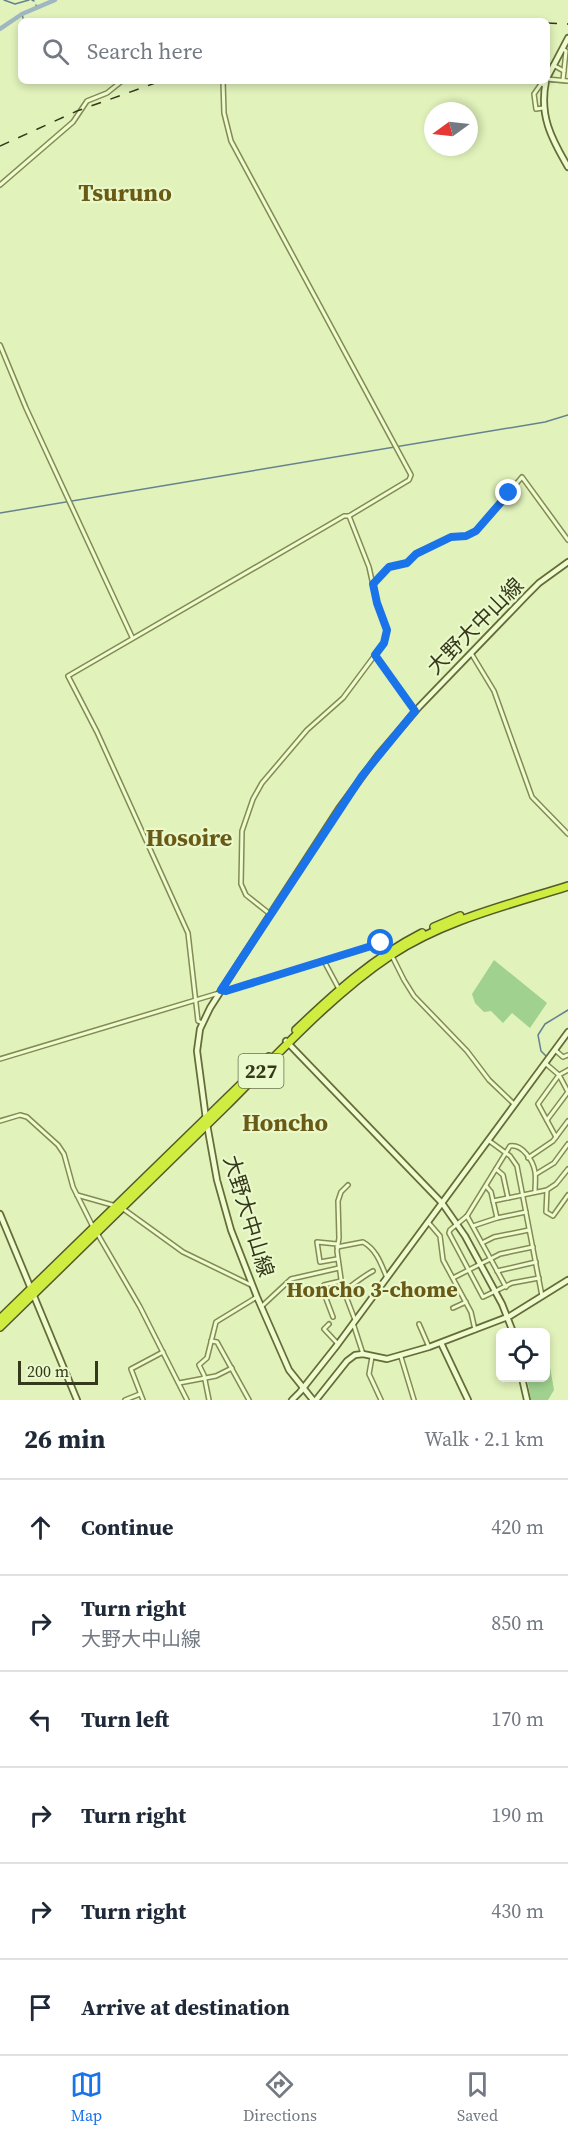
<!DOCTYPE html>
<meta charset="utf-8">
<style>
:root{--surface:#fff;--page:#f6f6f7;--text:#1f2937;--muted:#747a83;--line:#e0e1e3;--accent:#1a73e8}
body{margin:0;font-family:"Source Serif 4","Noto Sans JP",serif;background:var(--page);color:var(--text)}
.controls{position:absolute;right:18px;bottom:18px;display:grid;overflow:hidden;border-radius:9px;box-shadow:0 3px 9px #0003}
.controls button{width:54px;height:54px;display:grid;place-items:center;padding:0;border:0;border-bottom:2px solid var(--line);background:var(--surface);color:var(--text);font:30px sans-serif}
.compass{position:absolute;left:424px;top:102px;width:54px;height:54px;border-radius:50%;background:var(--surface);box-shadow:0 3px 9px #0003;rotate:255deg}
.scale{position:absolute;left:18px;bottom:15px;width:80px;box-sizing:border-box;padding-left:6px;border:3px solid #35381a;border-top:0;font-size:16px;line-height:21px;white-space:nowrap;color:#35381a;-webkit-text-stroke:4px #eaf9cb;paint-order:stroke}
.stop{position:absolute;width:18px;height:18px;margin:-14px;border:4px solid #1a73e8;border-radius:50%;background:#fff}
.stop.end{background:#1a73e8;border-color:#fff;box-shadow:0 2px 6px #0008}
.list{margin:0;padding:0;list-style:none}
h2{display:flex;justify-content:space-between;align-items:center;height:78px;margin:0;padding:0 24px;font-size:26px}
h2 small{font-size:20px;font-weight:400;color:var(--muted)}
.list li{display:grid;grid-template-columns:39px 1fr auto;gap:18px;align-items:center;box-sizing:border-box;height:96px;padding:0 24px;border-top:2px solid var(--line)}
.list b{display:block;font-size:22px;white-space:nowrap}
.list p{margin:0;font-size:20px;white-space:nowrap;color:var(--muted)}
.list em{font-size:20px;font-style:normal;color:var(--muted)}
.icon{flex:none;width:33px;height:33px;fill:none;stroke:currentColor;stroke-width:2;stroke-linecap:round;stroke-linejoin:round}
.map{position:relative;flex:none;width:568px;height:1400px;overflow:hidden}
.search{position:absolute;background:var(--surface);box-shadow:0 3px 9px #0003;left:18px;right:18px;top:18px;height:66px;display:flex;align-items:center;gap:15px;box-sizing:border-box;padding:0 21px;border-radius:9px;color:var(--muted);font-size:22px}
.sheet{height:654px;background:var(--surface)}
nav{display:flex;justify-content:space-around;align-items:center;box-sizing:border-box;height:84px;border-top:2px solid var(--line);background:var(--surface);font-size:16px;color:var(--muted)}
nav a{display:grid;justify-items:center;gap:3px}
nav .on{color:var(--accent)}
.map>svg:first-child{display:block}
.green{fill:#a0d18e}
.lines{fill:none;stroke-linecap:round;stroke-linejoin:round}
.stream{stroke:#668190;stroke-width:1.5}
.river{stroke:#a0b7c2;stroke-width:4.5}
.street-casing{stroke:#838b53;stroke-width:6}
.secondary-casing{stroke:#666c37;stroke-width:8}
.highway-casing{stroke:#545828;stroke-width:10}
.street{stroke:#eefccf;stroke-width:3}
.secondary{stroke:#eefccf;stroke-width:4.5}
.highway{stroke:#cfec41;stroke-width:7}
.rail{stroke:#35381a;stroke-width:1.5;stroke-dasharray:10 10;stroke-linecap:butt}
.route{stroke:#1a73e8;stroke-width:8}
.labels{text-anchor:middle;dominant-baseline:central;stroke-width:4.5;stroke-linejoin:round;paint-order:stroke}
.shield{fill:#eaf9cb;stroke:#6b724f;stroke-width:1.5}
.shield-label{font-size:20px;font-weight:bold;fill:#35381a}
.street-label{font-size:21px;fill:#35381a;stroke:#eaf9cb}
.neighbourhood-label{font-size:22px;font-weight:bold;fill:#695a15;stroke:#eaf9cb}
.quarter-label{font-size:24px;font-weight:bold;fill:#695a15;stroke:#eaf9cb}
</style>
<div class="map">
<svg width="568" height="1400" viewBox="0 0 568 1400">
<rect width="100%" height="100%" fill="#e1f2bb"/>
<g class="green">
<polygon points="494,960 547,1003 530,1028 512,1013 503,1023 491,1011 484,1012 475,1003 472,994"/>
<polygon points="549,1361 554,1390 548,1400 531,1400 527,1378 546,1378 546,1363"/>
</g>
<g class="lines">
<g class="stream">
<polyline points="4,0 15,4 29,0"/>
<polyline points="32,0 34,1"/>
<polyline points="36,5 38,8"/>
<polyline points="22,14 23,18"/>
<polyline points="30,21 58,21"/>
<polyline points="551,82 568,83"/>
<polyline points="0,513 545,422 568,415"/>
<polyline points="546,1056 541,1051 538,1035 545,1024 568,1010"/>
</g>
<polyline class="river" points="0,29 22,14 55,0"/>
<defs>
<g id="street">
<polyline points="553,65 564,71"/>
<polyline points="547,79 568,81"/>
<polyline points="563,80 566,51 563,49"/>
<polyline points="543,108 536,109 534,94 541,84 545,85"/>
<polyline points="0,185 73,122 87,101 107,93 122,81"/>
<polyline points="0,345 26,408 132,637"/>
<polyline points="373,584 389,567 407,563 416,553 451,537 466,536 476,531 522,477 568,540"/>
<polyline points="471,653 494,691 532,797 568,834"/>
<polyline points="375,655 415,711"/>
<polyline points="270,914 246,895 241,884 242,831 253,799 262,783 307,730 343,698 384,643 387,630 377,603 369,567 349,516"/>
<polyline points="392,956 404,980 414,996 467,1051 489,1080 514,1104"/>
<polyline points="324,961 339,989"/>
<polyline points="221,990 226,991 386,942 390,949"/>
<polyline points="202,1023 198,1021 188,933 97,732 68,676 344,516 349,516 409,480 411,475 231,141 224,113 223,81"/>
<polyline points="555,1050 563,1057 568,1055"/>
<polyline points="0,1059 219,993"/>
<polyline points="545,1063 559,1075 568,1092 547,1120"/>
<polyline points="0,1121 20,1115 27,1117 58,1145 64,1154 73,1187 93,1227"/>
<polyline points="556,1137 538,1104 559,1075 568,1070"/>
<polyline points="488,1140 510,1156 517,1166 542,1296"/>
<polyline points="528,1158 553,1141 568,1121"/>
<polyline points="496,1169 503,1175 508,1198"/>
<polyline points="536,1174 554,1163 568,1144"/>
<polyline points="348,1185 341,1192 338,1201 339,1238 337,1251 342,1286 355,1320"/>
<polyline points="486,1186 491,1192 497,1218"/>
<polyline points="547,1190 546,1212 553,1216 568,1195"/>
<path d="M535,1192C535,1186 536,1178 535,1172C533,1160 522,1144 510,1146L467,1216L450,1230L449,1233L483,1297L512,1283L539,1278"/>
<polyline points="77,1195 116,1206"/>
<polyline points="493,1201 547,1190 556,1184 568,1169"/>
<polyline points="122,1208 183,1252 251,1285"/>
<polyline points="467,1216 506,1287"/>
<polyline points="428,1222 440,1236 443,1260 471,1312 475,1330"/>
<polyline points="473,1226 497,1218 526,1212"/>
<polyline points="97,1233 140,1307 187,1400"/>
<polyline points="482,1243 494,1237 529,1230"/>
<path d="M337,1247L363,1242C377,1250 381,1264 387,1278"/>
<polyline points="337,1259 320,1262 317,1242 337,1244"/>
<polyline points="497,1271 536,1262"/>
<polyline points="453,1278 500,1254 533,1247"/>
<path d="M344,1291C354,1284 362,1277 373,1271"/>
<polyline points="261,1307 291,1279 339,1268"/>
<polyline points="453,1308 466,1302"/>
<polyline points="333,1317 322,1288 324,1285 341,1281"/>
<polyline points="353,1323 363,1354"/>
<polyline points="329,1324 324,1329 338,1344"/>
<polyline points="419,1324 429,1347"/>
<polyline points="211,1341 217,1342 249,1400"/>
<polyline points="372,1357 369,1374 381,1400"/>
<polyline points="401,1357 414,1400"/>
<polyline points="179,1383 216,1376 232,1368"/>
<polyline points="125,1400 140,1394"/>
<polyline points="143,1400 131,1369 163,1352"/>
<polyline points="209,1400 204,1375 199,1365 207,1358 216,1322 257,1297"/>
</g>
<g id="secondary">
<polyline points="547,78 568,38"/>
<path d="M546,81C539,115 551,138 568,167"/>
<polyline points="286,1041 442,1203 465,1236 502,1304 513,1332"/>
<polyline points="0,1214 77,1400"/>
<polyline points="441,1343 468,1400"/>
<polyline points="522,1378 527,1400"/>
<polyline points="292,1400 300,1392 338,1344 568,1032"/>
<polyline points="313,1400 289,1370 257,1297 231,1230 217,1180 206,1119 197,1051 200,1029 210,1008 240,961 340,807 378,755 419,707 527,595 539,583 568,562"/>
<polyline points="316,1400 347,1361 355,1355 363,1354 387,1359 429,1347 510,1316 568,1280"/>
</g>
<g id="highway">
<polyline points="434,927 460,916"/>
<path d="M296,1030C335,993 373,958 422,933"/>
<polyline points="0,1319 269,1057"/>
<path d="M0,1327C76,1253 152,1179 227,1105C278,1054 331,995 391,955C444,920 508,905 568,886"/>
</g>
</defs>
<use href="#street" class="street-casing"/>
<use href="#secondary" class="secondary-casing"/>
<use href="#highway" class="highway-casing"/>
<use href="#street" class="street"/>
<use href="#secondary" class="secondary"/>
<use href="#highway" class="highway"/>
<g class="rail">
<polyline points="547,23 568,24"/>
<polyline points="0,146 77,111 161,81"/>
</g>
</g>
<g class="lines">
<polyline class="route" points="381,943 226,991 221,990 362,776 415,711 375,655 384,643 387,630 377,603 373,584 389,567 407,563 416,554 451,537 466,536 476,531 509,493"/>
</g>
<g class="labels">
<rect class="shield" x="238.5" y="1054" width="45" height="34" rx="4.5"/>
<g class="shield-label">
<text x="261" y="1071">227</text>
</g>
<g class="street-label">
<text transform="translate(475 626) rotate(-45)">大野大中山線</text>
<text transform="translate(249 1216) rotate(73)">大野大中山線</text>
</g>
<g class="neighbourhood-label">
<text x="372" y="1289">Honcho 3-chome</text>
</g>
<g class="quarter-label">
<text x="125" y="192">Tsuruno</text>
<text x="189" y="837">Hosoire</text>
<text x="285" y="1122">Honcho</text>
</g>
</g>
</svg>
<div class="controls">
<button><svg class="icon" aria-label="locate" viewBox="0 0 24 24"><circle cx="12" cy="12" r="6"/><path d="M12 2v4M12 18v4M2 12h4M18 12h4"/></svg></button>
</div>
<svg class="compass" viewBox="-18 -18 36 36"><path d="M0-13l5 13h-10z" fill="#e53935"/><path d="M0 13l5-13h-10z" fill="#747a83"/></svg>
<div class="scale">200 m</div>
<div class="stop" style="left:381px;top:943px"></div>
<div class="stop end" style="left:509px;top:493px"></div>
<div class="search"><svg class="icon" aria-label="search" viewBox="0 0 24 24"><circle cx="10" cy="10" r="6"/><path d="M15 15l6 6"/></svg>Search here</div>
</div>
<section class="sheet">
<h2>26 min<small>Walk · 2.1 km</small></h2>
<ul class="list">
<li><svg class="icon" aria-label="ahead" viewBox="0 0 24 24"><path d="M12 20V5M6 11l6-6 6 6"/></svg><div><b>Continue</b></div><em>420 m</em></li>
<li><svg class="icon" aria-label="right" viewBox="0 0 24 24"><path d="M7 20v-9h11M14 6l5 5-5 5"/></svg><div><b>Turn right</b><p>大野大中山線</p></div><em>850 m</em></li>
<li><svg class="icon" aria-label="left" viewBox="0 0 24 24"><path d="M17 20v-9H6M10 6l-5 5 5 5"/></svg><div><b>Turn left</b></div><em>170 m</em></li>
<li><svg class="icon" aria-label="right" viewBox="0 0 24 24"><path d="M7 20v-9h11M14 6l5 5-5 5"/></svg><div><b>Turn right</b></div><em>190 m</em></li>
<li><svg class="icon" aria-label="right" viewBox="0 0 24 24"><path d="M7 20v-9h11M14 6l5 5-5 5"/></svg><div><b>Turn right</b></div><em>430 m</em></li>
<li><svg class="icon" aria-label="arrive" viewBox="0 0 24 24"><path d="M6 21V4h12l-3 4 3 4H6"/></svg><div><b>Arrive at destination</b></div></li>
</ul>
</section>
<nav>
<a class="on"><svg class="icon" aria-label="map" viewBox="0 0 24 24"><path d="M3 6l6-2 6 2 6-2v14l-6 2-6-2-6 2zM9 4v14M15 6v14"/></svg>Map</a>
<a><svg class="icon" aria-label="directions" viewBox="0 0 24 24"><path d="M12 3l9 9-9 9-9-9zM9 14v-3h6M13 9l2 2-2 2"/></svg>Directions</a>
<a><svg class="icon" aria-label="saved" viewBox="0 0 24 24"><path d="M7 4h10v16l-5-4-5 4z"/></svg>Saved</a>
</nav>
